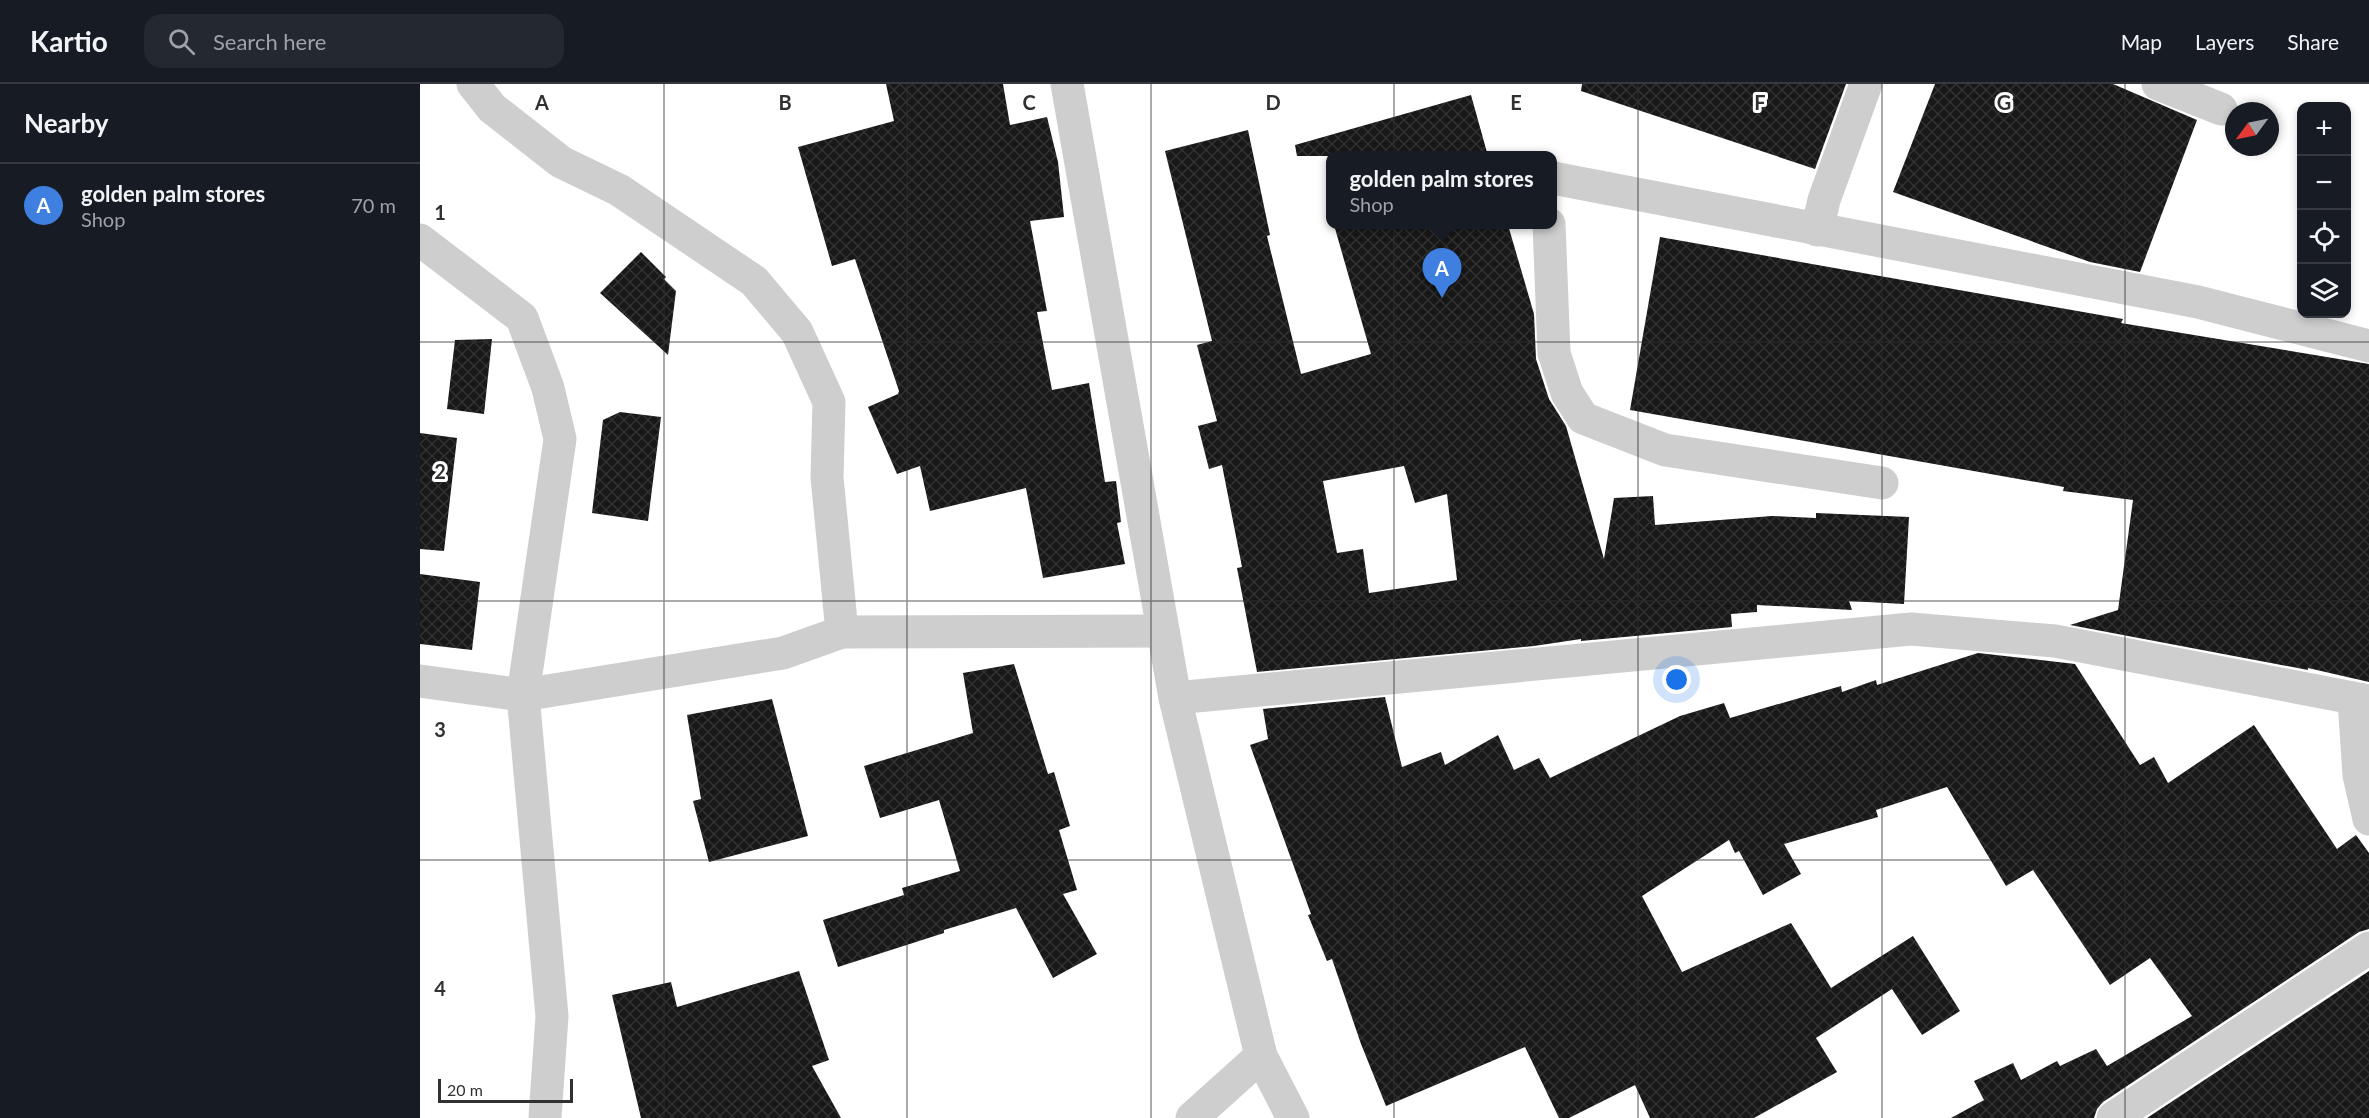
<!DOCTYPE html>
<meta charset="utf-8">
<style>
:root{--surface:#171b24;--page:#242831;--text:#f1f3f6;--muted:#9ea1a6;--line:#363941;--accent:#0f766e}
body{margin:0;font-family:Lato,sans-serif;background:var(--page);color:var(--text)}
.controls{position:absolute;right:18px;top:18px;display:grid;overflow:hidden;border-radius:12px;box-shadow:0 3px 9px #0003}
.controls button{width:54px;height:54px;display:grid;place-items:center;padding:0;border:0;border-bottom:2px solid var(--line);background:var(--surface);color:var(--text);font:30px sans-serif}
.compass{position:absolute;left:1805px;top:18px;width:54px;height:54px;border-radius:50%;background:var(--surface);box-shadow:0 3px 9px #0003;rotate:237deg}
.scale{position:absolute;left:18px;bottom:15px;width:135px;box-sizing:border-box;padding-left:6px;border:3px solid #313131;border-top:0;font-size:16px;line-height:21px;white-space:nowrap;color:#313131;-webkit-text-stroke:4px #fff;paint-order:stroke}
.you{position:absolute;left:1257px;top:596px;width:21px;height:21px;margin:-15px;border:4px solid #fff;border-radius:50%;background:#1a73e8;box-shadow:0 0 0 9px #1a73e833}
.badge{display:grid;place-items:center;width:39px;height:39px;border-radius:50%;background:var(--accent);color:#fff;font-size:20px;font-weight:700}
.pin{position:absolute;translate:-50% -50px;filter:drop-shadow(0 2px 3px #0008)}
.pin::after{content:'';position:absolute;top:32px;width:21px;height:18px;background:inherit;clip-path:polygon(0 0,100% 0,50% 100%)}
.popup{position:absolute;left:906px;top:67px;width:231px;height:78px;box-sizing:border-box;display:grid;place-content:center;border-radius:12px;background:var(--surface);filter:drop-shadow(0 2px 4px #0005);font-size:20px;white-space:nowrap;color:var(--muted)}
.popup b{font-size:22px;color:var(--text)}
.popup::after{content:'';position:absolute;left:50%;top:100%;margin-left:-12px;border:12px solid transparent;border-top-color:var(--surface)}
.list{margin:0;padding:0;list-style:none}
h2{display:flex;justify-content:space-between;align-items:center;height:78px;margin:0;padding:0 24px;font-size:26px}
h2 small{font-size:20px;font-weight:400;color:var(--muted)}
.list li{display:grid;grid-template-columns:39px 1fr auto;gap:18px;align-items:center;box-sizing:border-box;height:84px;padding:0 24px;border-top:2px solid var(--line)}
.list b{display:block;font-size:22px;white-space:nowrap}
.list p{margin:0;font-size:20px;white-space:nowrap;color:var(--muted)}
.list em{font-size:20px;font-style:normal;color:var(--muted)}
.icon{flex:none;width:33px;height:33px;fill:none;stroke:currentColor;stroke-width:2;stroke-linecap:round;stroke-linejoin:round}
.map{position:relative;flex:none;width:1949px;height:1034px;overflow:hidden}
header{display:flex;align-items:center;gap:36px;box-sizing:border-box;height:84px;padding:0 30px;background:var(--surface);border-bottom:2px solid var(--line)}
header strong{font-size:28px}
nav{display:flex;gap:33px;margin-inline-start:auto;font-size:21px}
.search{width:420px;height:54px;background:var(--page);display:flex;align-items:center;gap:15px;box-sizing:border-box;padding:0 21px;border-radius:18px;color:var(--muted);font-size:22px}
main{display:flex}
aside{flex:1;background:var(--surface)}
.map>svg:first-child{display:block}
.building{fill:url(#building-cross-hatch);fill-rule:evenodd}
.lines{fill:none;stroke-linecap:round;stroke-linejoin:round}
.minor{stroke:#cecece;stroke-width:33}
.grid{fill:none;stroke:#313131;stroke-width:1.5;stroke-opacity:0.55}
.grid-label{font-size:20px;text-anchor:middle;font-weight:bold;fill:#313131;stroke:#fff;stroke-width:6;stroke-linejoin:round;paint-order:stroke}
</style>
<header>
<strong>Kartio</strong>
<div class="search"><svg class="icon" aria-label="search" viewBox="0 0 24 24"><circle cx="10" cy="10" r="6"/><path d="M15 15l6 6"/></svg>Search here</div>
<nav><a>Map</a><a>Layers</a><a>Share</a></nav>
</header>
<main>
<aside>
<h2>Nearby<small></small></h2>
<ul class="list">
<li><span class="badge" style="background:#3f7fe0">A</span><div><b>golden palm stores</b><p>Shop</p></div><em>70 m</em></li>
</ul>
</aside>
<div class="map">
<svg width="1949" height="1034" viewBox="0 0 1949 1034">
<defs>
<pattern id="building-cross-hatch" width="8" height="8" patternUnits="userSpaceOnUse" patternTransform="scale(1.5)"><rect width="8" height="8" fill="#181818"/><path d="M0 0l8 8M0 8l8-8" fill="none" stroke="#313131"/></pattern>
</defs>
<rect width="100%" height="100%" fill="#fff"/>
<g class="building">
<polygon points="466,0 583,0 590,41 627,33 638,78 644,133 610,137 627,227 617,228 632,306 669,299 685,398 696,397 701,438 697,439 705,480 623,494 606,404 510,427 500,382 477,390 448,323 478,310 479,307 435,175 412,182 378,63 474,37"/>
<polygon points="1162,0 1426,0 1395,85 1161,7"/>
<polygon points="1515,0 1693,0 1777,36 1720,188 1670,178 1473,108"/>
<polygon points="1051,11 1068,72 877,72 875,61"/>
<path d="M828,46L850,151L847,152L881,290L951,270L914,141H1088L1114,230L1116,275L1129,315L1146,342L1184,475L1194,414L1233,412L1235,441L1352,432L1396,434V429L1489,433L1484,520L1429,517L1432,526L1337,521V528L1311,530L1312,543L1161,557V555L1114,562L837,588L817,484L822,483L802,381L789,385L778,342L797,337L777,261L792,257L745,67ZM984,382L995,419L1027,410L1037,496L949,509L943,465L917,469L903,397Z"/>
<polygon points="1240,153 1703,235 1701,239 1949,280 1949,598 1888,584 1888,586 1650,541 1698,526 1713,416 1643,407 1644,403 1210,326"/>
<polygon points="221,168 246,193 244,195 256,207 248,271 180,209"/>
<polygon points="72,255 64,330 27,325 35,256"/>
<polygon points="200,328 241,333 228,437 172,429 183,336"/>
<polygon points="0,349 37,354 24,467 0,465"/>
<polygon points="0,490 60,498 52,566 0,560"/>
<polygon points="1558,569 1655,580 1720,681 1734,673 1748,699 1834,641 1917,765 1936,751 1949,769 1949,845 1939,848 1683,1018 1677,1025 1674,1034 1531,1034 1564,1016 1554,997 1593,979 1601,996 1637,977 1640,982 1676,965 1687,982 1772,932 1730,874 1690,901 1613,786 1586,802 1527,703 1456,726 1458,733 1364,760 1381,790 1343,811 1319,767 1315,769 1309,756 1222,812 1262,888 1371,839 1411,904 1493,852 1540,927 1502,951 1472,905 1396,954 1417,988 1334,1034 1230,1034 1215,1001 1149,1034 1139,1034 1105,963 966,1022 941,960 912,875 907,877 888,831 891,830 830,661 848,655 843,625 965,613 982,683 1021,668 1025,681 1078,651 1094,686 1119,674 1130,694 1260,632 1304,619 1310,634 1421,602 1422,608 1456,596 1457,601"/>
<polygon points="594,580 628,690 634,688 650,742 639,746 657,806 643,810 677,870 633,894 596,824 524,846 524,849 418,883 403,836 484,811 482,804 540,787 519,716 460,734 444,682 553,649 543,589"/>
<polygon points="352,615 388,752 289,778 273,717 281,715 267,631"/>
<polygon points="379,887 409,976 392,982 421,1034 221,1034 192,911 251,898 257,923"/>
<polygon points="1949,887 1949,1034 1727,1034"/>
</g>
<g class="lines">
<g class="minor">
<polyline points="53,0 72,24 141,78 199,106 334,197 377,248 409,318 407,393 422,548"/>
<polyline points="647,0 755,614 841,972 873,1034"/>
<polyline points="1738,0 1801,25"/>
<polyline points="1133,94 1778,218 1949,262"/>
<polyline points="1129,140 1134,269 1147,309 1163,334 1245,366 1462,399"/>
<polyline points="1397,146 1404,116 1446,0"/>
<polyline points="0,156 102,234 128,304 140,355 103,611 132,932 125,1034"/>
<polyline points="0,597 103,611 363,569 422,548 743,547"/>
<polyline points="755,614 1491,545 1635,557 1949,617"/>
<polyline points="1934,616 1939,691 1949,735"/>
<polyline points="772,1034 841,972"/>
<polyline points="1693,1034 1949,864"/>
</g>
</g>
<path class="grid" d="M244,0V1034M487,0V1034M731,0V1034M974,0V1034M1218,0V1034M1462,0V1034M1705,0V1034M0,258H1949M0,517H1949M0,776H1949"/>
<g class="grid-label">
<text x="122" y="26">A</text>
<text x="365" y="26">B</text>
<text x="609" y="26">C</text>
<text x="853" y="26">D</text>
<text x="1096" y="26">E</text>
<text x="1340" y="26">F</text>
<text x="1584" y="26">G</text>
<text x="20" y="136">1</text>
<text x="20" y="395">2</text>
<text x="20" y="653">3</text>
<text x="20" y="912">4</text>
</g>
</svg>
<div class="controls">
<button>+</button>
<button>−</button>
<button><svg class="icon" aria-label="locate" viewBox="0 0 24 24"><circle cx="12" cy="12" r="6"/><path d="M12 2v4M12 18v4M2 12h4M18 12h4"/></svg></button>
<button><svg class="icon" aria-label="layers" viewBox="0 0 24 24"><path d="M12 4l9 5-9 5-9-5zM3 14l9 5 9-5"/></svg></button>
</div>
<svg class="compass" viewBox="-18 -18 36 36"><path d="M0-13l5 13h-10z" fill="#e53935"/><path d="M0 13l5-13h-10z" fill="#9ea1a6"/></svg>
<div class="scale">20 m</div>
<div class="you"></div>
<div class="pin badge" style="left:1022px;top:214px;background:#3f7fe0">A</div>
<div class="popup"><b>golden palm stores</b>Shop</div>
</div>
</main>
